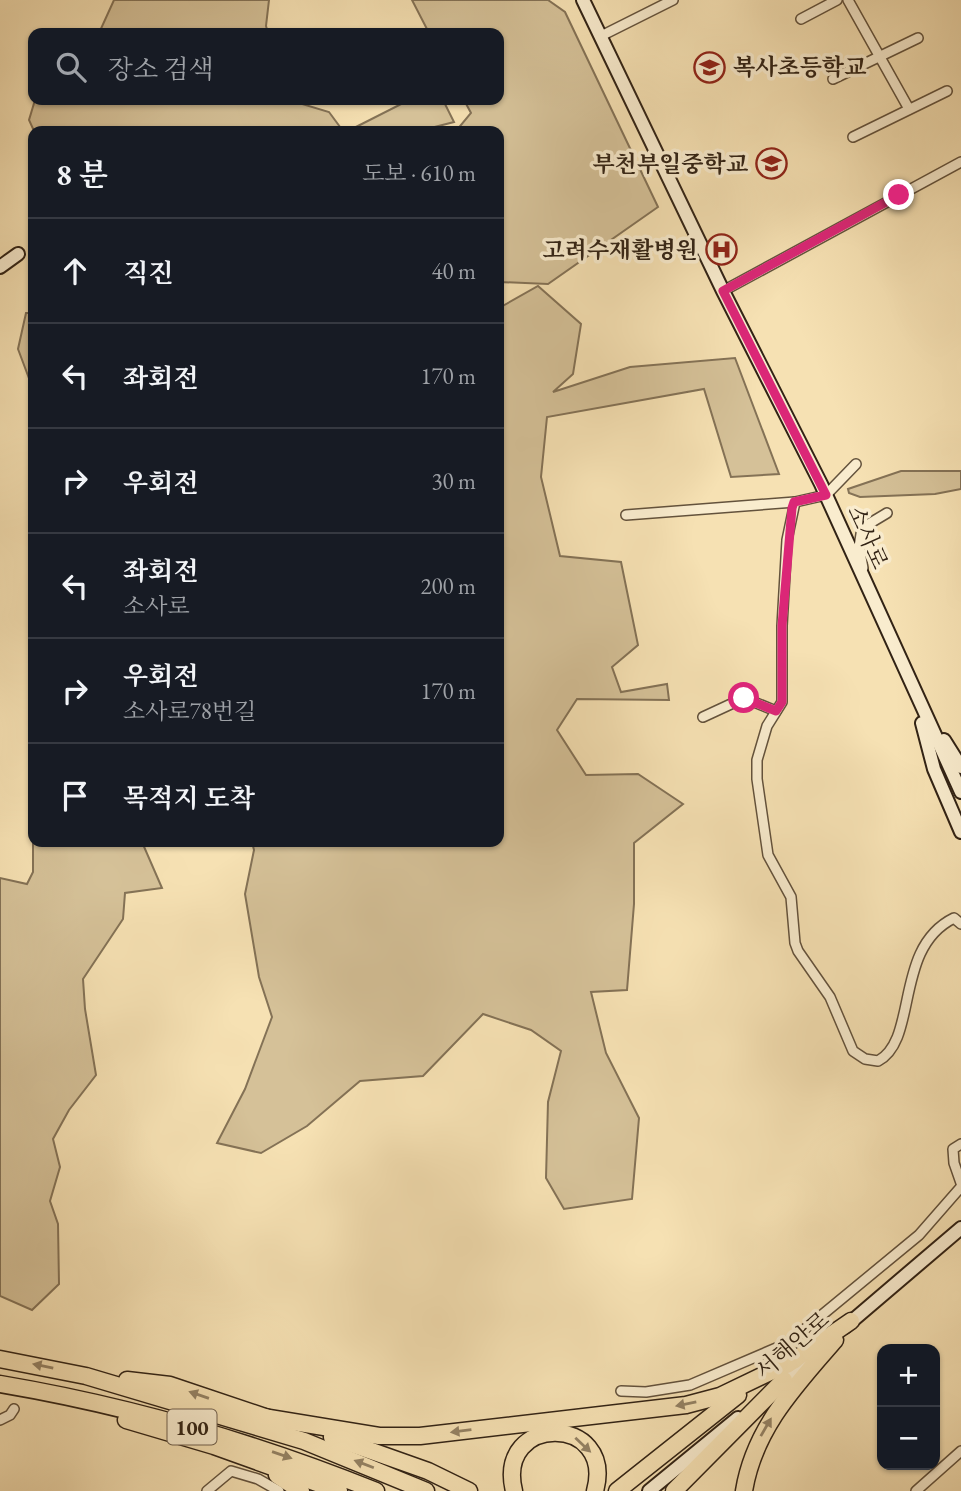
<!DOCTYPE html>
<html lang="ko">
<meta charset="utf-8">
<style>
:root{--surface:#171b24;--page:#20242c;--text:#f1f3f6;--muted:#9ea1a6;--line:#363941}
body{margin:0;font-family:"EB Garamond","Noto Serif KR",serif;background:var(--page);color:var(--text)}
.controls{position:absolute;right:21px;bottom:21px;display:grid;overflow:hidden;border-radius:14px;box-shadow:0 2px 5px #0004}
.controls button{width:63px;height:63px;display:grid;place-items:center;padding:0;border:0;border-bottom:2px solid var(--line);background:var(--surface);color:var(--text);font:35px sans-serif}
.stop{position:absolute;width:21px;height:21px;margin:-16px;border:5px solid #db2777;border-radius:50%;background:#fff}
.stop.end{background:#db2777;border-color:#fff;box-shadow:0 2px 7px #0008}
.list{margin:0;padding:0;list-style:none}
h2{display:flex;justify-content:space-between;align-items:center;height:91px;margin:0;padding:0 28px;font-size:30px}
h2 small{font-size:23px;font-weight:400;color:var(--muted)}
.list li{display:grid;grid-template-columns:46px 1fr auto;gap:21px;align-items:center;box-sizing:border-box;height:105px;padding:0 28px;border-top:2px solid var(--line)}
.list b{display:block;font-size:26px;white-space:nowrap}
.list p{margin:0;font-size:23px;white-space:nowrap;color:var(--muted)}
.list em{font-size:23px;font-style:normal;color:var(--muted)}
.icon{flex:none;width:38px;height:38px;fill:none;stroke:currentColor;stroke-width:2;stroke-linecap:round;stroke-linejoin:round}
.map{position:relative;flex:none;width:961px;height:1491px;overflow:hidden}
.search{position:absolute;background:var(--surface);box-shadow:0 2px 5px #0004;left:28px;top:28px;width:476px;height:77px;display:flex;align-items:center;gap:18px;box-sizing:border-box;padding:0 24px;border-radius:14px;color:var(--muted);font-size:26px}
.panel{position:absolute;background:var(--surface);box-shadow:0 2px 5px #0004;left:28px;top:126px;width:476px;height:721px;border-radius:14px}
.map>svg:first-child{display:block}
.green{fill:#d5c198;stroke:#847256;stroke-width:2}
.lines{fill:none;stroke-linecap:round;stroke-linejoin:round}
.street-casing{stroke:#63523c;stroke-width:12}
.secondary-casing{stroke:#322315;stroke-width:16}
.highway-casing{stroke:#322315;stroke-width:19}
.street{stroke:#f9ecce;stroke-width:9}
.secondary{stroke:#f9ecce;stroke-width:12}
.highway{stroke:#f6e1b3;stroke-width:16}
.oneway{fill:#948264}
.route{stroke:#db2777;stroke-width:9}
.labels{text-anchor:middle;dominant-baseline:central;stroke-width:7;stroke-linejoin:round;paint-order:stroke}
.shield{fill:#f9ecce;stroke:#6e5f4c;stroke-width:2}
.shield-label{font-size:21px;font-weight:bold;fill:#322315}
.poi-label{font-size:23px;font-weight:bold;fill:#322315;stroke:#f9ecce;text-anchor:end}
.street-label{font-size:23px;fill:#322315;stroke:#f9ecce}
</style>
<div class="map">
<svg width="961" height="1491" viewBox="0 0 961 1491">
<rect width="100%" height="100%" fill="#f6e1b3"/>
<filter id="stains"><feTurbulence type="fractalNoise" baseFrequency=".00286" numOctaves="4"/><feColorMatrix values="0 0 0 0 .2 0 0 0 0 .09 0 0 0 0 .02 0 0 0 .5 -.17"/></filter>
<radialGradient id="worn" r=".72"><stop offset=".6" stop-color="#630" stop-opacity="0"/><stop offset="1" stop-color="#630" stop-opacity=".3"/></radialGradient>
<g class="green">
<polygon points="114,0 269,0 266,26 268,33 99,33"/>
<polygon points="412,0 548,0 565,12 658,207 548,284 499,282 499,131 456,131 471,113 464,100 499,100 499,33 429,33"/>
<polygon points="35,100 289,100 329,112 343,131 34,131 29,120"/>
<polygon points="409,100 443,100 454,122 419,131 348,131"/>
<polygon points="538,286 581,324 573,374 553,392 630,367 735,358 779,474 731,477 704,389 547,417 541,477 560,556 621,562 638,645 612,667 621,692 667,684 669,700 577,699 557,730 586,775 638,774 683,804 634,843 634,904 627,990 591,992 606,1053 639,1118 632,1199 564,1209 546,1178 548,1102 561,1051 531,1030 483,1014 423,1076 360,1081 307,1126 261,1153 217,1143 245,1089 272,1017 259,977 245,894 254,850 252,842 499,842 499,308"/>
<polygon points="26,313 33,313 33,389 18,349"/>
<polygon points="901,471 961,471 961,489 935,494 860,497 849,493 848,489"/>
<polygon points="33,829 33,842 142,842 162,888 125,893 123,919 83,979 85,1009 96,1075 69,1110 53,1139 60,1167 50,1201 58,1224 59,1284 32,1310 0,1296 0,878 27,884 33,872"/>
</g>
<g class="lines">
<defs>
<g id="street">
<polyline points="848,0 909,109"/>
<polyline points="801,19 837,0"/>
<polyline points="601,36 673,0"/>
<polyline points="833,79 918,38"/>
<polyline points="853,137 947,91"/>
<polyline points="723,291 961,162"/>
<path d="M795,502L787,540L782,626V702L767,726L757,760V779L768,855L791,897L795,943L798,951L830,997L853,1051L865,1059L878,1061C919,1039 893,948 954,918L961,924"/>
<polyline points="626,515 795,502 826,495 856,464"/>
<polyline points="863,568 859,547 862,528 887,513"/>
<polyline points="703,717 744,698 776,711"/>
<polyline points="961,1144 953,1149 954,1163 961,1183"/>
<polyline points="621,1391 646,1392 690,1385 788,1343 919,1235 961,1187"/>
<polyline points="0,1420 10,1415 14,1409"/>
<polyline points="207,1491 231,1471 258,1479 279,1491"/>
<polyline points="916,1491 961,1451"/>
</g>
<g id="secondary">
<polyline points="583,0 723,291 821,484 961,792"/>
<polyline points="0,267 18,254"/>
<polyline points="922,723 934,769 961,832"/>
<polyline points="944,740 961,767"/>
<polyline points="845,1327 961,1228"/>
<polyline points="779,1384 813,1355"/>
<polyline points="649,1491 738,1418"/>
</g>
<g id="highway">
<polyline points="0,1359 86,1376 304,1441 426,1491"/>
<polyline points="787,1365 851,1321"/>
<polyline points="127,1380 170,1385 274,1420"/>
<path d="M0,1384C130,1406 254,1442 376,1491"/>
<polyline points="263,1417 379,1436 420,1436 686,1405 720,1396 795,1360"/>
<polyline points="126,1420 214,1446 339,1491"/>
<polyline points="332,1437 428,1471 469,1491"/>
<polyline points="277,1475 301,1491"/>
<path d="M514,1491C495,1413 616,1414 595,1491"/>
<polyline points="617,1491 738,1395"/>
<polyline points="674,1491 784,1380"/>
<path d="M744,1491C754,1429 795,1386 835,1340"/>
</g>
</defs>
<use href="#street" class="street-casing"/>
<use href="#secondary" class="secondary-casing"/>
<use href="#highway" class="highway-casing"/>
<use href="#street" class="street"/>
<use href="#secondary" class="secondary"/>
<use href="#highway" class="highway"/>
</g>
<defs><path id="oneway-solid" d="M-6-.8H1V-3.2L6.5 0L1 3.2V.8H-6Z" transform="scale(1.75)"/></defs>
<g class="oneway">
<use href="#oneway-solid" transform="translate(43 1366) rotate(-168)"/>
<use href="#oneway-solid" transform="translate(199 1395) rotate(-161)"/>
<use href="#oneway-solid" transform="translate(686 1404) rotate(169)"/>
<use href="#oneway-solid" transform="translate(766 1427) rotate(-60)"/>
<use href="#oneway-solid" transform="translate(461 1431) rotate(173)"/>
<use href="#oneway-solid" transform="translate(583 1445) rotate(43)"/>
<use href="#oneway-solid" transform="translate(282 1455) rotate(19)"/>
<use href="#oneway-solid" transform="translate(364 1464) rotate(-159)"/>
</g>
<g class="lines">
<polyline class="route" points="744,698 776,711 782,702 782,626 792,508 794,502 826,495 723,291 899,195"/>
</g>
<defs>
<symbol id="school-ring" viewBox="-11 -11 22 22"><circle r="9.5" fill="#f9ecce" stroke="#8f2418" stroke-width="1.5"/><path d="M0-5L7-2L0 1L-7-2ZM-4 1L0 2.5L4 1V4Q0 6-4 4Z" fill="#8f2418"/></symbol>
<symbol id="hospital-ring" viewBox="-11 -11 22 22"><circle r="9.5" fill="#f9ecce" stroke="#8f2418" stroke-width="1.5"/><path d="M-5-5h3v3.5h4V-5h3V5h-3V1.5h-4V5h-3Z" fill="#8f2418"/></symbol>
</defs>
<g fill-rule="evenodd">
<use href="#school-ring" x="692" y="50" width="35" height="35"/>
<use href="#school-ring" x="754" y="146" width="35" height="35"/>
<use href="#hospital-ring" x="704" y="232" width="35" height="35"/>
</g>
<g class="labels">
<rect class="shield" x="167.5" y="1409.5" width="49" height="35" rx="5"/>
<g class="shield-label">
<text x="192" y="1427">100</text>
</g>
<g class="poi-label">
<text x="733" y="67" text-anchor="start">복사초등학교</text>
<text x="748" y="164">부천부일중학교</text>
<text x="698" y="250">고려수재활병원</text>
</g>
<g class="street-label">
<text transform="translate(868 537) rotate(66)">소사로</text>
<text transform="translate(792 1345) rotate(-41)">서해안로</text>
</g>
</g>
<rect width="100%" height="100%" filter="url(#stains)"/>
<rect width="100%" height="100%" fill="url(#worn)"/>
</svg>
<div class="controls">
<button>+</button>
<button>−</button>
</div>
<div class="stop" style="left:744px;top:698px"></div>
<div class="stop end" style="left:899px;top:195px"></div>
<div class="search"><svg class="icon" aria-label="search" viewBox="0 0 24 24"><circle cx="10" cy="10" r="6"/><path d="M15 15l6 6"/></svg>장소 검색</div>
<section class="panel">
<h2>8 분<small>도보 · 610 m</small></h2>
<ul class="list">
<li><svg class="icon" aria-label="ahead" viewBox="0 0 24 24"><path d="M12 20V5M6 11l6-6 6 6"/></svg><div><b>직진</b></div><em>40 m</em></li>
<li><svg class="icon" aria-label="left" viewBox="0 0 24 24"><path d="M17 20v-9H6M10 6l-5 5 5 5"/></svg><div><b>좌회전</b></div><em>170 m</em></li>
<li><svg class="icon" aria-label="right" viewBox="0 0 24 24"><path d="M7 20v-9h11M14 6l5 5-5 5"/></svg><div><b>우회전</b></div><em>30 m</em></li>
<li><svg class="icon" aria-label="left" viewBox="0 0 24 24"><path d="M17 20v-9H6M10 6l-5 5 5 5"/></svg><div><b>좌회전</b><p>소사로</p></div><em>200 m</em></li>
<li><svg class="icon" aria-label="right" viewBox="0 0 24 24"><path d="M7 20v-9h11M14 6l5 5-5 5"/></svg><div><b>우회전</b><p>소사로78번길</p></div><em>170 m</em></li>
<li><svg class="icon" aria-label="arrive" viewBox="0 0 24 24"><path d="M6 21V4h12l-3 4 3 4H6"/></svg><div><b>목적지 도착</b></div></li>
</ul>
</section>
</div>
